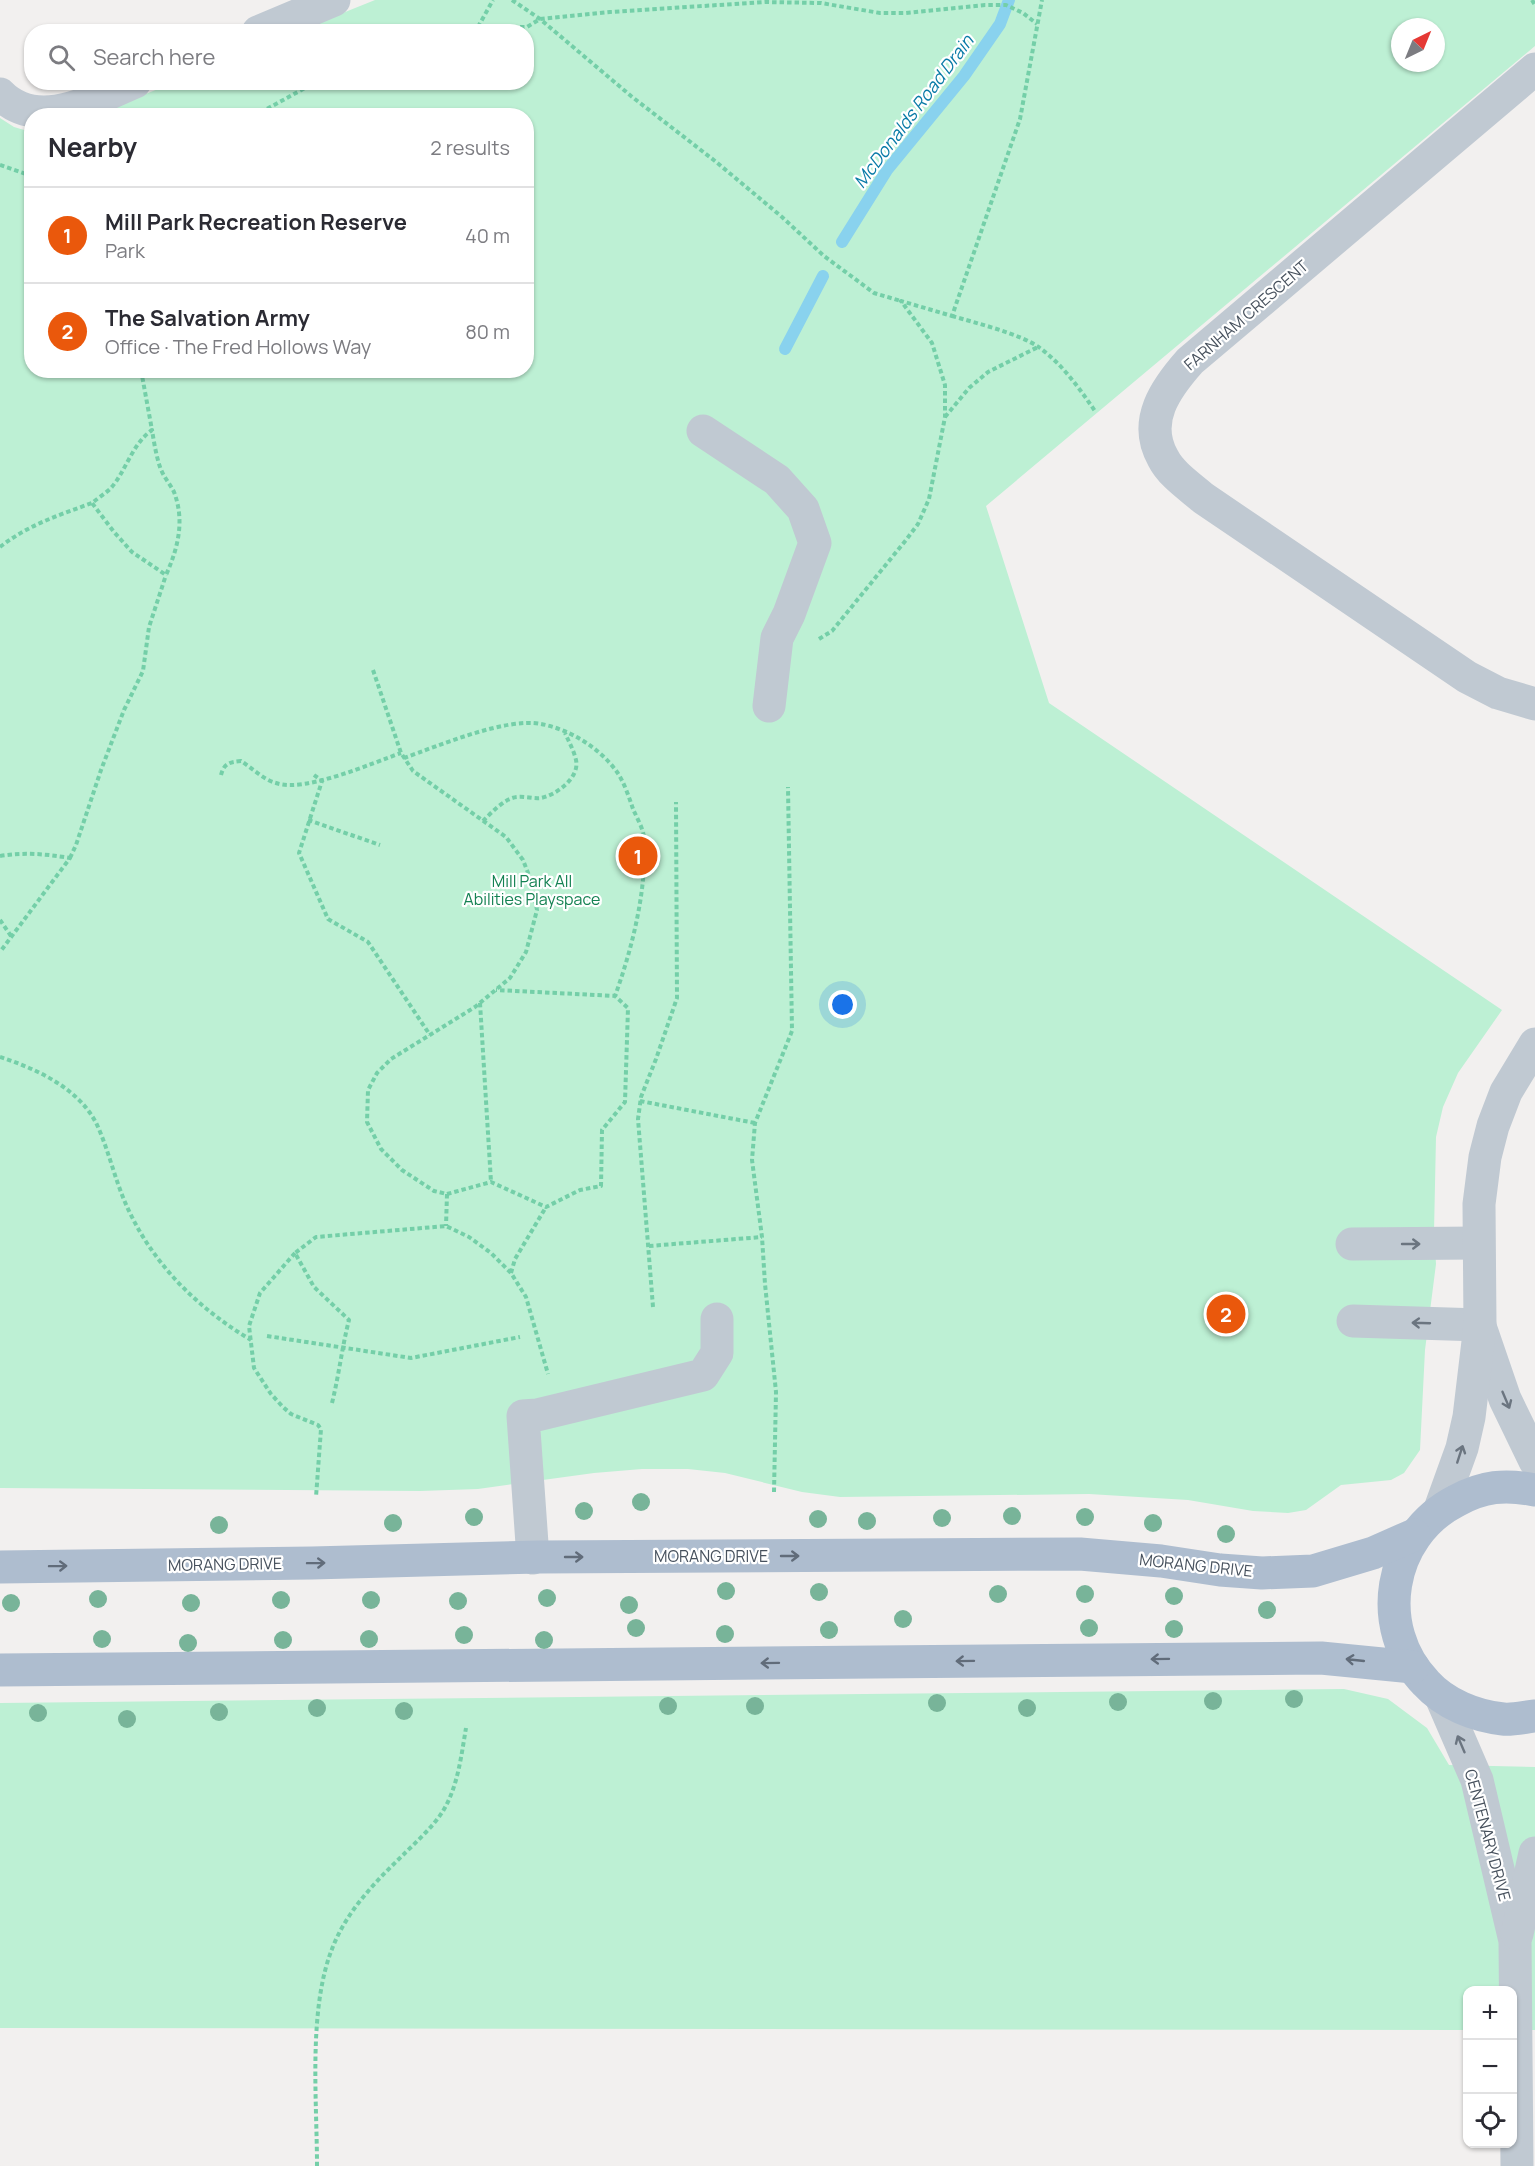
<!DOCTYPE html>
<meta charset="utf-8">
<style>
:root{--surface:#fff;--page:#f7f7f7;--text:#2b2b33;--muted:#7c7c81;--line:#e1e1e2;--accent:#ea580c}
body{margin:0;font-family:Manrope,sans-serif;background:var(--page);color:var(--text)}
.controls{position:absolute;right:18px;bottom:18px;display:grid;overflow:hidden;border-radius:12px;box-shadow:0 2px 4px #0004}
.controls button{width:54px;height:54px;display:grid;place-items:center;padding:0;border:0;border-bottom:2px solid var(--line);background:var(--surface);color:var(--text);font:30px sans-serif}
.compass{position:absolute;left:1391px;top:18px;width:54px;height:54px;border-radius:50%;background:var(--surface);box-shadow:0 2px 4px #0004;rotate:43deg}
.you{position:absolute;left:843px;top:1005px;width:21px;height:21px;margin:-15px;border:4px solid #fff;border-radius:50%;background:#1a73e8;box-shadow:0 0 0 9px #1a73e833}
.badge{display:grid;place-items:center;width:39px;height:39px;border-radius:50%;background:var(--accent);color:#fff;font-size:20px;font-weight:700}
.pin{position:absolute;translate:-50% -50%;border:3px solid #fff;box-shadow:0 2px 6px #0006}
.list{margin:0;padding:0;list-style:none}
h2{display:flex;justify-content:space-between;align-items:center;height:78px;margin:0;padding:0 24px;font-size:26px}
h2 small{font-size:20px;font-weight:400;color:var(--muted)}
.list li{display:grid;grid-template-columns:39px 1fr auto;gap:18px;align-items:center;box-sizing:border-box;height:96px;padding:0 24px;border-top:2px solid var(--line)}
.list b{display:block;font-size:22px;white-space:nowrap}
.list p{margin:0;font-size:20px;white-space:nowrap;color:var(--muted)}
.list em{font-size:20px;font-style:normal;color:var(--muted)}
.icon{flex:none;width:33px;height:33px;fill:none;stroke:currentColor;stroke-width:2;stroke-linecap:round;stroke-linejoin:round}
.map{position:relative;flex:none;width:1535px;height:2166px;overflow:hidden}
.search{position:absolute;background:var(--surface);box-shadow:0 2px 4px #0004;left:24px;top:24px;width:510px;height:66px;display:flex;align-items:center;gap:15px;box-sizing:border-box;padding:0 21px;border-radius:24px;color:var(--muted);font-size:22px}
.panel{position:absolute;background:var(--surface);box-shadow:0 2px 4px #0004;left:24px;top:108px;width:510px;height:270px;border-radius:24px}
.map>svg:first-child{display:block}
.green{fill:#bdf0d4;fill-rule:evenodd}
.lines{fill:none;stroke-linecap:round;stroke-linejoin:round}
.stream{stroke:#89d2ee;stroke-width:12}
.path{stroke:#74cfa8;stroke-width:4;stroke-dasharray:4.5 3;stroke-linecap:butt}
.minor{stroke:#c0c9d2;stroke-width:33}
.major{stroke:#aebdcf;stroke-width:33}
.tree{fill:#78b499}
.oneway{stroke:#6b7580}
.oneway2{stroke:#616c7a}
.labels{text-anchor:middle;dominant-baseline:central;stroke-width:4.5;stroke-linejoin:round;paint-order:stroke}
.street-label{font-size:16px;fill:#47515d;stroke:#fff}
.park-label{font-size:16px;fill:#158253;stroke:#fff}
.water-label{font-size:18px;font-style:italic;fill:#097ba7;stroke:#fff}
</style>
<div class="map">
<svg width="1535" height="2166" viewBox="0 0 1535 2166">
<rect width="100%" height="100%" fill="#f2f0ef"/>
<g class="green">
<path d="M375,0H1535V46L986,506L1049,703L1502,1010L1458,1073L1443,1107L1436,1137L1434,1232L1436,1264L1425,1350L1420,1450L1404,1473L1391,1480L1341,1485L1306,1510L1288,1513L1253,1511L1188,1500L1089,1494L840,1497L802,1492L725,1473L688,1469H642L594,1473L478,1489L420,1491L0,1488V118L14,127L31,132L32,370H526V116L93,115L173,83L526,82V32L298,31ZM1400,27H1436V63H1400Z"/>
<polygon points="1344,1689 1388,1699 1427,1728 1449,1765 1535,1767 1535,2030 1513,2030 1512,1990 1468,1990 1467,2030 0,2028 0,1703"/>
</g>
<g class="lines">
<g class="stream">
<polyline points="842,242 887,170 964,76 1000,24 1009,0"/>
<polyline points="785,349 823,276"/>
</g>
<g class="path">
<polyline points="512,0 540,19 631,96 715,161 782,217 824,256 874,293 901,301"/>
<polyline points="1532,0 1535,5"/>
<polyline points="478,27 493,0"/>
<polyline points="453,32 478,27 527,27 540,19 610,12 765,2 821,3 880,13 906,13 985,5 1006,5 1023,13 1037,24"/>
<polyline points="254,116 316,82"/>
<polyline points="0,165 32,176"/>
<path d="M952,316C976,323 1021,334 1040,348C1063,365 1079,388 1095,411"/>
<polyline points="141,370 152,430"/>
<polyline points="945,417 969,388 988,372 1038,347"/>
<path d="M0,547C28,525 59,515 92,503C98,498 106,493 111,488C126,471 132,444 152,430C154,442 156,455 160,467C163,476 170,484 174,492C185,521 178,548 166,575L132,552L114,532L92,503"/>
<polyline points="819,639 832,631 906,540 918,524 929,499 945,417 945,385 932,343 901,301 952,316 1020,119 1042,0"/>
<polyline points="373,670 401,753 413,771 506,837 523,860 532,883 537,910 526,952 510,978 475,1007 391,1059 377,1073 368,1090 367,1122 381,1149 402,1170 434,1191 447,1194 446,1226"/>
<path d="M404,758C438,746 506,717 541,724C569,729 600,748 617,772C624,782 629,797 633,809C637,818 644,830 644,839C647,890 632,949 615,996"/>
<path d="M221,775C224,763 230,762 241,761C252,768 264,780 276,783C305,793 372,763 401,753"/>
<polyline points="314,775 322,781 299,853 328,919 368,942 430,1035"/>
<polyline points="308,820 380,845"/>
<path d="M483,821C492,812 505,798 517,797C525,796 533,799 541,798C556,795 580,778 576,760C574,751 569,742 565,733"/>
<path d="M0,856C24,852 46,854 70,858L0,952"/>
<polyline points="70,858 76,845 101,770 124,710 143,671 149,627 166,575"/>
<polyline points="0,920 11,936"/>
<polyline points="480,1003 491,1182"/>
<path d="M0,1057C37,1069 81,1089 98,1127C110,1154 116,1185 130,1213C156,1267 199,1309 251,1340"/>
<polyline points="640,1101 755,1123"/>
<polyline points="447,1194 491,1182 546,1207 580,1190 601,1186 602,1130 625,1102 628,1008 615,996 496,990"/>
<polyline points="649,1246 762,1237"/>
<polyline points="295,1253 260,1293 249,1326 254,1368 271,1394 283,1407 291,1414 318,1425 321,1429 316,1497"/>
<polyline points="511,1273 515,1259 546,1207"/>
<polyline points="653,1307 638,1119 641,1097 656,1059 677,998 676,802"/>
<polyline points="267,1336 411,1358 520,1337"/>
<path d="M332,1403C339,1375 342,1347 349,1320L314,1287L295,1253L316,1237L446,1226L469,1237L491,1253L511,1273L526,1297L548,1374"/>
<polyline points="774,1492 776,1392 765,1284 762,1237 752,1160 755,1123 792,1031 788,787"/>
<path d="M317,2166C317,2100 308,2010 332,1949C346,1912 375,1882 403,1855C416,1842 433,1827 443,1811C458,1786 461,1757 466,1728"/>
</g>
<g class="minor">
<polyline points="258,32 334,0"/>
<path d="M1535,69L1190,361C1166,388 1142,421 1163,458C1171,474 1189,486 1203,498L1467,677L1498,693L1535,704"/>
<path d="M0,94C38,133 94,99 135,82"/>
<polyline points="703,431 777,480 803,509 815,543 789,614 777,638 769,706"/>
<polyline points="1352,1244 1478,1243"/>
<polyline points="1353,1321 1480,1325"/>
<polyline points="1482,1332 1505,1399 1535,1461"/>
<polyline points="1440,1509 1462,1448 1469,1417 1480,1325 1479,1204 1485,1157 1493,1126 1506,1092 1535,1044"/>
<polyline points="533,1558 523,1416 537,1415 703,1375 717,1353 717,1319"/>
<polyline points="1441,1697 1477,1780 1515,1941 1517,2166"/>
<polyline points="1517,1934 1535,1853"/>
</g>
<g class="major">
<path d="M1535,1490C1505,1484 1483,1486 1456,1501C1388,1536 1373,1628 1426,1683C1445,1704 1475,1716 1503,1719C1513,1720 1525,1717 1535,1716"/>
<polyline points="0,1567 312,1563 539,1557 1080,1554 1161,1561 1220,1570 1262,1573 1313,1571 1373,1553 1414,1535"/>
<polyline points="0,1670 1321,1658 1413,1667"/>
</g>
</g>
<g class="tree">
<circle cx="641" cy="1502" r="9"/>
<circle cx="584" cy="1511" r="9"/>
<circle cx="1012" cy="1516" r="9"/>
<circle cx="474" cy="1517" r="9"/>
<circle cx="1085" cy="1517" r="9"/>
<circle cx="942" cy="1518" r="9"/>
<circle cx="818" cy="1519" r="9"/>
<circle cx="867" cy="1521" r="9"/>
<circle cx="393" cy="1523" r="9"/>
<circle cx="1153" cy="1523" r="9"/>
<circle cx="219" cy="1525" r="9"/>
<circle cx="1226" cy="1534" r="9"/>
<circle cx="726" cy="1591" r="9"/>
<circle cx="819" cy="1592" r="9"/>
<circle cx="998" cy="1594" r="9"/>
<circle cx="1085" cy="1594" r="9"/>
<circle cx="1174" cy="1596" r="9"/>
<circle cx="547" cy="1598" r="9"/>
<circle cx="98" cy="1599" r="9"/>
<circle cx="281" cy="1600" r="9"/>
<circle cx="371" cy="1600" r="9"/>
<circle cx="458" cy="1601" r="9"/>
<circle cx="11" cy="1603" r="9"/>
<circle cx="191" cy="1603" r="9"/>
<circle cx="629" cy="1605" r="9"/>
<circle cx="1267" cy="1610" r="9"/>
<circle cx="903" cy="1619" r="9"/>
<circle cx="636" cy="1628" r="9"/>
<circle cx="1089" cy="1628" r="9"/>
<circle cx="1174" cy="1629" r="9"/>
<circle cx="829" cy="1630" r="9"/>
<circle cx="725" cy="1634" r="9"/>
<circle cx="464" cy="1635" r="9"/>
<circle cx="102" cy="1639" r="9"/>
<circle cx="369" cy="1639" r="9"/>
<circle cx="283" cy="1640" r="9"/>
<circle cx="544" cy="1640" r="9"/>
<circle cx="188" cy="1643" r="9"/>
<circle cx="1294" cy="1699" r="9"/>
<circle cx="1213" cy="1701" r="9"/>
<circle cx="1118" cy="1702" r="9"/>
<circle cx="937" cy="1703" r="9"/>
<circle cx="668" cy="1706" r="9"/>
<circle cx="755" cy="1706" r="9"/>
<circle cx="317" cy="1708" r="9"/>
<circle cx="1027" cy="1708" r="9"/>
<circle cx="404" cy="1711" r="9"/>
<circle cx="219" cy="1712" r="9"/>
<circle cx="38" cy="1713" r="9"/>
<circle cx="127" cy="1719" r="9"/>
</g>
<defs><path id="oneway-shaft" d="M-6 0H5M1.5-3L5.5 0L1.5 3" fill="none" stroke-width="1.6" stroke-linecap="round" stroke-linejoin="round" transform="scale(1.5)"/></defs>
<g class="oneway">
<use href="#oneway-shaft" transform="translate(1411 1244)"/>
<use href="#oneway-shaft" transform="translate(1421 1323) rotate(-178)"/>
<use href="#oneway-shaft" transform="translate(1506 1400) rotate(67)"/>
<use href="#oneway-shaft" transform="translate(1460 1454) rotate(-72)"/>
<use href="#oneway-shaft" transform="translate(1461 1744) rotate(-113)"/>
</g>
<g class="oneway2">
<use href="#oneway-shaft" transform="translate(790 1556)"/>
<use href="#oneway-shaft" transform="translate(574 1557)"/>
<use href="#oneway-shaft" transform="translate(316 1563) rotate(-1)"/>
<use href="#oneway-shaft" transform="translate(58 1566) rotate(-1)"/>
<use href="#oneway-shaft" transform="translate(1160 1659) rotate(179)"/>
<use href="#oneway-shaft" transform="translate(1355 1660) rotate(-174)"/>
<use href="#oneway-shaft" transform="translate(965 1661) rotate(179)"/>
<use href="#oneway-shaft" transform="translate(770 1663) rotate(179)"/>
</g>
<g class="labels">
<g class="street-label">
<text transform="translate(1246 315) rotate(-41)">FARNHAM CRESCENT</text>
<text x="711" y="1556">MORANG DRIVE</text>
<text transform="translate(225 1564) rotate(-1)">MORANG DRIVE</text>
<text transform="translate(1196 1565) rotate(6)">MORANG DRIVE</text>
<text transform="translate(1488 1835) rotate(75)">CENTENARY DRIVE</text>
</g>
<g class="park-label">
<text x="532" y="881">Mill Park All<tspan x="532" dy="18">Abilities Playspace</tspan></text>
</g>
<g class="water-label">
<text transform="translate(913 111) rotate(-53)">McDonalds Road Drain</text>
</g>
</g>
</svg>
<div class="controls">
<button>+</button>
<button>−</button>
<button><svg class="icon" aria-label="locate" viewBox="0 0 24 24"><circle cx="12" cy="12" r="6"/><path d="M12 2v4M12 18v4M2 12h4M18 12h4"/></svg></button>
</div>
<svg class="compass" viewBox="-18 -18 36 36"><path d="M0-13l5 13h-10z" fill="#e53935"/><path d="M0 13l5-13h-10z" fill="#7c7c81"/></svg>
<div class="you"></div>
<div class="pin badge" style="left:638px;top:856px">1</div>
<div class="pin badge" style="left:1226px;top:1314px">2</div>
<div class="search"><svg class="icon" aria-label="search" viewBox="0 0 24 24"><circle cx="10" cy="10" r="6"/><path d="M15 15l6 6"/></svg>Search here</div>
<section class="panel">
<h2>Nearby<small>2 results</small></h2>
<ul class="list">
<li><span class="badge">1</span><div><b>Mill Park Recreation Reserve</b><p>Park</p></div><em>40 m</em></li>
<li><span class="badge">2</span><div><b>The Salvation Army</b><p>Office · The Fred Hollows Way</p></div><em>80 m</em></li>
</ul>
</section>
</div>
